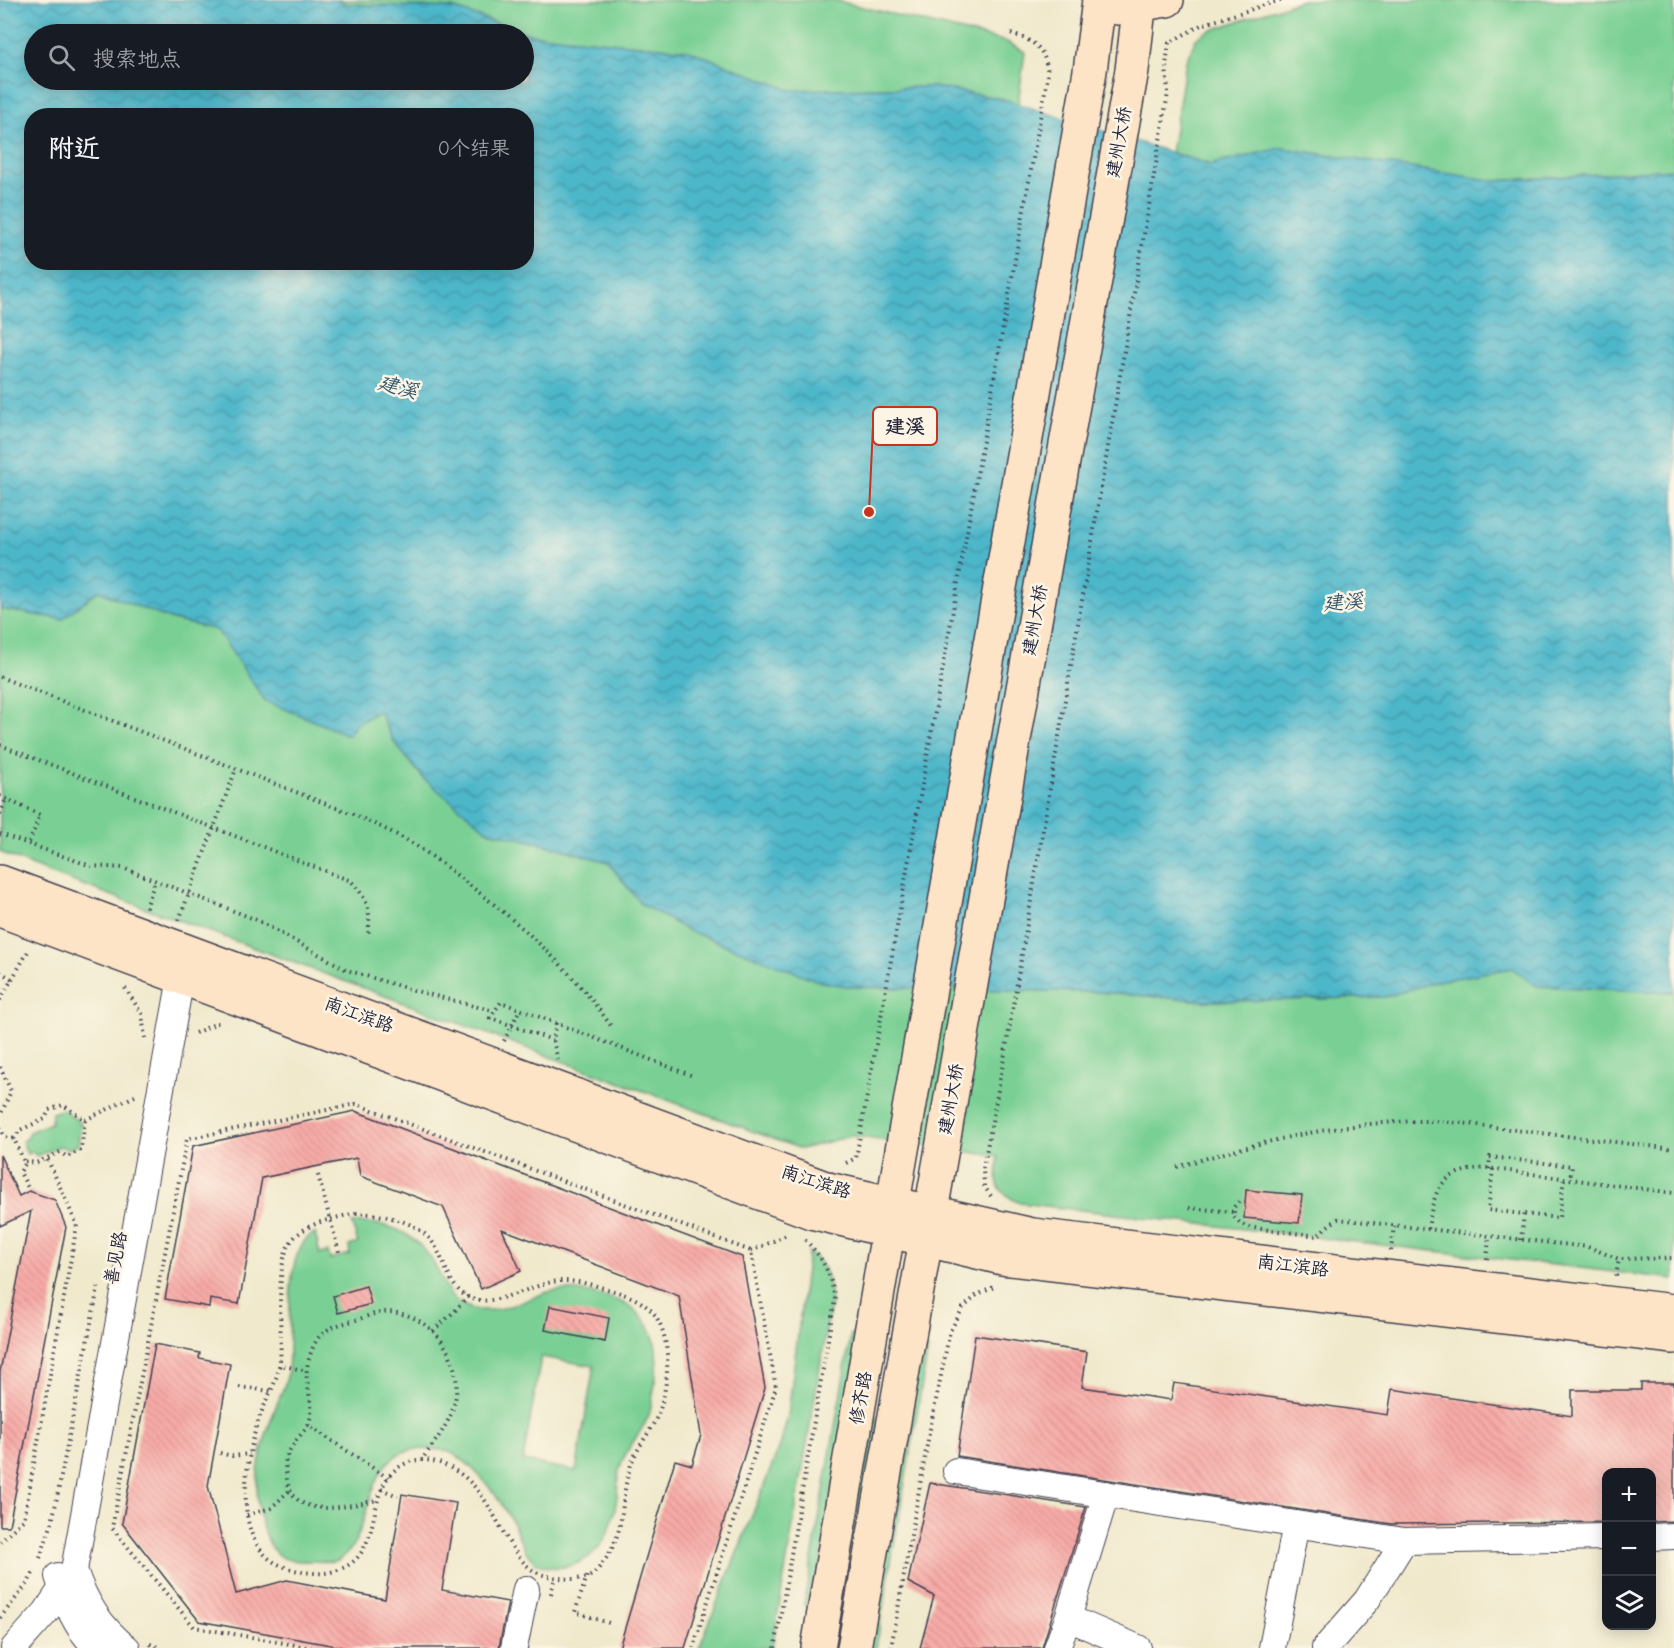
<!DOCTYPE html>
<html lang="zh">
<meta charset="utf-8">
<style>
:root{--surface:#171b24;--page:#242831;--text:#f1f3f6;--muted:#9ea1a6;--line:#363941}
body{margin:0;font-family:"Comic Neue","LXGW WenKai TC",sans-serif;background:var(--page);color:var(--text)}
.controls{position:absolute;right:18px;bottom:18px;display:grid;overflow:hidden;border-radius:12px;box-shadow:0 3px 15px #0003}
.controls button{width:54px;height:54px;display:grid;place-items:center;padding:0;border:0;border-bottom:2px solid var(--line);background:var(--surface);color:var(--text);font:30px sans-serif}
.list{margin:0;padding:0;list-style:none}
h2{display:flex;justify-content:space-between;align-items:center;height:78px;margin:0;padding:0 24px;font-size:26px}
h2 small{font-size:20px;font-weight:400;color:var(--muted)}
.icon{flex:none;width:33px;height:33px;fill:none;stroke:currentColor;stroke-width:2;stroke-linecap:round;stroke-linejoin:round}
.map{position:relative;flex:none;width:1674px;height:1648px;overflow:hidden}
.search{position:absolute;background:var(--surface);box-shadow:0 3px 15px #0003;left:24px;top:24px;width:510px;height:66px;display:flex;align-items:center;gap:15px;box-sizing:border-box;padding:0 21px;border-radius:33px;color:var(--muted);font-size:22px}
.panel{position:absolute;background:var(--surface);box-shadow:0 3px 15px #0003;left:24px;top:108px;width:510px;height:162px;border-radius:24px}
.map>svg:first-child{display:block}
.green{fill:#7ad094;stroke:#4e7968;stroke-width:1.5;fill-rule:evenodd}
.water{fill:url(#water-waves);stroke:#386c82;stroke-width:1.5;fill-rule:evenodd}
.building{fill:url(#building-back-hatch)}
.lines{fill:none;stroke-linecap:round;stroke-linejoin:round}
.minor-casing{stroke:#414051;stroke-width:28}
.secondary-casing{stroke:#414051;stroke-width:36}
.path{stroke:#414051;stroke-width:4;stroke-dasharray:1.5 4.5;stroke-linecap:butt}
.minor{stroke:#fff;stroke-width:26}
.secondary{stroke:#fee4c6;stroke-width:33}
.labels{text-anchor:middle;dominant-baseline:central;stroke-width:5;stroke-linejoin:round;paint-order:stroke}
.street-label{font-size:18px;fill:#22223b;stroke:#fcf5e5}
.water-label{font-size:20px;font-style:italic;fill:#31566d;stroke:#fcf5e5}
.leader{fill:none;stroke:#c8321e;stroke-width:2}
.callout-dot{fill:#c8321e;stroke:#fcf5e5;stroke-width:2}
.callout{fill:#fcf5e5;stroke:#c8321e;stroke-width:2}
.callout-label{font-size:20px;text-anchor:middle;font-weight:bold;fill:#22223b}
</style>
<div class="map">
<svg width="1674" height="1648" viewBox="0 0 1674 1648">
<defs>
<pattern id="water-waves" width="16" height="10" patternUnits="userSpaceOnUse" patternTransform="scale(1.5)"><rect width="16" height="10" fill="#4db7ca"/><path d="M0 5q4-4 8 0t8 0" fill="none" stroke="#4094a5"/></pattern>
<pattern id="building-back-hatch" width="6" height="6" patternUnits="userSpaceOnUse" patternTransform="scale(1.5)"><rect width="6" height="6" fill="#f8aba7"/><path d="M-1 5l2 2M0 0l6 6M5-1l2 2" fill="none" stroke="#d49391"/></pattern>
</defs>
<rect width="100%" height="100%" fill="#fcf5e5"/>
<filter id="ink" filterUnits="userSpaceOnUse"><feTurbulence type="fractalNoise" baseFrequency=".0167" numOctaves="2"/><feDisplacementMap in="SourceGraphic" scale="12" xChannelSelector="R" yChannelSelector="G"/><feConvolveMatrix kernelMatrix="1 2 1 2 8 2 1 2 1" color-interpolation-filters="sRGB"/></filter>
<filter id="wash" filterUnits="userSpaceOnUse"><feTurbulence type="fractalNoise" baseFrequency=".008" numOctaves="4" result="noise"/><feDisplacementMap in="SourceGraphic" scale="24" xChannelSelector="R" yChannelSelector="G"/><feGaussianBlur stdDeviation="1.35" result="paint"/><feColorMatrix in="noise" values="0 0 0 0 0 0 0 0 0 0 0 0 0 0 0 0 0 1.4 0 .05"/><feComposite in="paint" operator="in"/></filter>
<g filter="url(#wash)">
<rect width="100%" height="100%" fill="#f0e9cc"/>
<g class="green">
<polygon points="336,0 834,0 1007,42 1025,52 1018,104 1003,99 934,87 790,90 688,50 528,34 453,8 348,4"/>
<polygon points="1302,0 1674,0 1674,169 1495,181 1281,148 1210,165 1171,153 1186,61 1196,39 1206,32"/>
<path d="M98,591L173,620L218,630L266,701L357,723L379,711L394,742L488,831L540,843L608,862L641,904L853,987L1098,992L1206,1001L1279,1000L1385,997L1437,981L1512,968L1537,986L1674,992V1279L1020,1203C991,1189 998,1184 998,1156L851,1136L801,1149L45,871L0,852V609L62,619Z"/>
<polygon points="63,1109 81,1123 78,1145 68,1149 60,1146 37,1156 32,1152 27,1154 22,1141 27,1139 29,1132 51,1123 52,1113"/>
<path d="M352,1223C390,1221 420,1235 437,1269C446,1285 448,1298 465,1306C490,1318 521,1302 545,1293C564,1286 607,1294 625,1304C661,1324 660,1359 653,1395C651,1401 651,1409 649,1415C641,1434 624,1450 619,1470C617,1479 618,1489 617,1497C614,1522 605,1549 582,1561C569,1568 548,1571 535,1562C524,1553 520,1538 514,1526C503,1503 472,1459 446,1451C438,1449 426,1449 418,1449C359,1452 375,1543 338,1560C330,1563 318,1561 310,1561C300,1561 286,1562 277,1554C268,1545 262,1529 260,1517C252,1479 261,1446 275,1409C279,1399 284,1388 287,1377C294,1344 279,1248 315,1233L320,1254L328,1252L330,1259L350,1254L349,1246L358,1243ZM541,1357L594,1366L576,1471L523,1461Z"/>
<path d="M808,1252C826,1262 830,1283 831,1303L772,1648H699L781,1443L788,1415Z"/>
<polygon points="851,1334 860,1336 813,1606 804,1605"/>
<polygon points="918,1348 928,1349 876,1648 869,1648"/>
<polygon points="870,1417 881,1419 841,1648 830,1648"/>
</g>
<path class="water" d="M0,0H336L348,4L453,8L528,34L688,50L790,90L934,87L1003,99L1210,165L1281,148L1495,181L1674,169V992L1537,986L1512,968L1437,981L1385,997L1279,1000L1206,1001L1098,992L853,987L821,982L689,931L641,904L608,862L540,843L488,831L423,778L394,742L379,711L357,723L348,735L265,701L217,630L173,620L98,591L62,619L0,609ZM34,34H524V80H34ZM32,116H526V262H32Z"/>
<g id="blocks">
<g class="building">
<polygon points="355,1111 742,1257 765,1388 685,1648 619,1648 675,1460 692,1465 701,1435 679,1296 502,1229 521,1271 481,1289 443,1207 360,1176 357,1158 262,1178 239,1304 210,1299 209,1307 165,1299 193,1146"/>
<polygon points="0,1155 19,1196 29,1191 55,1200 66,1227 9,1526 0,1526 0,1372 31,1211 0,1226"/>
<polygon points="1246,1190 1302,1195 1299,1223 1244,1218"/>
<polygon points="366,1286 371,1304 338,1313 333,1296"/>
<polygon points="550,1306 609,1318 605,1342 545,1330"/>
<polygon points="975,1335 1087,1352 1082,1387 1171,1400 1174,1383 1388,1415 1392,1389 1572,1416 1572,1390 1641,1390 1641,1383 1674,1383 1674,1521 1652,1522 1652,1473 1606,1473 1606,1522 1391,1524 957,1456"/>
<polygon points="155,1344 200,1353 199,1358 230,1364 208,1486 236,1594 287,1580 385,1599 402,1494 456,1503 442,1590 508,1602 499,1648 347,1648 199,1621 122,1523"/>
<polygon points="930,1483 1086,1507 1042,1648 920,1648 934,1596 908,1582"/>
</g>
</g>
</g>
<g filter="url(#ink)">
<use href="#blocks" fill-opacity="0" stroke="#414051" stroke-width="1.5"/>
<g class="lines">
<defs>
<g id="minor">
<polyline points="956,1471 1404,1541 1606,1537"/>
<polyline points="1652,1537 1674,1536"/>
<path d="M74,1570C85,1602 100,1627 127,1648"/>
<path d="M58,1576C66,1603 76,1629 97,1648"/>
<polyline points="1068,1618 1138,1648"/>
<polyline points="14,1648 46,1612 74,1570 184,961"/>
<polyline points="514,1648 526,1589"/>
<polyline points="1057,1648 1068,1618 1106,1494"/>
<polyline points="1272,1648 1296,1524"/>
<polyline points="1325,1648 1367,1600 1404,1541"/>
</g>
<g id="secondary">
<polyline points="1117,8 1167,0"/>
<polyline points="0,882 828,1189 1033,1235 1674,1311"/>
<polyline points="0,910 811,1212 1002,1258 1674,1337"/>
<polyline points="818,1648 899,1167 1090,71 1099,0"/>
<polyline points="854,1648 1132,70 1140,0"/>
</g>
</defs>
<use href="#minor" class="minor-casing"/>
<use href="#secondary" class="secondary-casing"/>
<g class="path">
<path d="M0,677L355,815C370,822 386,829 401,837C426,850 450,870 472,887C525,928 573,971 611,1026"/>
<path d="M0,745L351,881C369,901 371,910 368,936"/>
<polyline points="0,796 40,815 28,845"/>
<polyline points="0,814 6,799"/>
<polyline points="0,834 91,866 123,868 257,920 347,970 412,990 494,1011"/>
<polyline points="146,908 155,881"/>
<polyline points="179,920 236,769"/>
<polyline points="0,972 12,979"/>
<polyline points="125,988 142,1014 145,1038"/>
<polyline points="0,1000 30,948"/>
<polyline points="556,1023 553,1040 558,1061"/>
<polyline points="195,1033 217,1023 221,1023"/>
<polyline points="553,1040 490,1018 501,1002 693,1076"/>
<polyline points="504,1041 520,1009"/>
<polyline points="0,1067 11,1091 0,1116"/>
<polyline points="85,1120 135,1096"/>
<polyline points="0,1127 4,1136 14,1139 25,1164 20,1172 28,1188"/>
<polyline points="14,1139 20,1130 45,1119 49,1110 63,1105 85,1120 81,1150 67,1157 60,1152 36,1163 24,1161"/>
<path d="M846,1163L856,1158L1048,74C1045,46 1033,40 1007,33"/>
<path d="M1177,1167C1258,1142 1339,1122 1424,1121C1457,1121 1491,1127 1524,1131C1574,1137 1624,1143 1674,1149"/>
<polyline points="1489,1169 1490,1157 1572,1166 1570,1179"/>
<polyline points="1493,1169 1488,1210 1559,1218 1564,1178"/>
<polyline points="318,1175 339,1252"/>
<polyline points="991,1196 984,1186 983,1169 1006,1048 1168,93 1166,65 1169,43 1201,25 1281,0"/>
<polyline points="1239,1201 1234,1207 1234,1217 1240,1223 1247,1227 1318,1236 1326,1227 1338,1219 1588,1247 1619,1259 1674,1258"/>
<polyline points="1189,1208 1234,1212"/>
<path d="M356,1213C383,1214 420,1221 435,1246C446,1264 450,1292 473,1299C495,1306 529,1287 552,1282C573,1278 597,1286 617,1292C631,1296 646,1303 655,1315C672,1340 669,1381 660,1409C653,1430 636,1447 630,1468C619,1502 627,1528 605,1560C601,1565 596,1573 590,1576C581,1580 569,1579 560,1578C553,1577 545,1576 538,1573C505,1558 496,1495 456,1471C442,1462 422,1456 407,1463C367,1479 382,1531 357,1558C349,1567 335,1572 324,1573C307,1574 288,1570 274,1562C231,1536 246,1455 260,1416C267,1397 278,1381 280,1361C283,1331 274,1268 290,1243C304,1222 333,1219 356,1213Z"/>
<path d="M1428,1229C1434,1188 1441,1170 1487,1168L1674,1193"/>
<polyline points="1521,1240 1524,1214"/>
<polyline points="751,1251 789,1234"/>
<polyline points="1391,1251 1394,1225"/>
<polyline points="1487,1259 1489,1236"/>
<polyline points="1616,1276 1619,1259"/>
<polyline points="433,1331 455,1311 468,1296"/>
<polyline points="279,1367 280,1365 307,1371"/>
<polyline points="239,1387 271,1391"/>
<path d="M308,1425C302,1434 291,1445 287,1456C284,1462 286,1472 287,1479C294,1523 349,1505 378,1500"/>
<polyline points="220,1453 232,1456 250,1454"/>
<path d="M388,1478L308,1425C315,1408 309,1398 307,1380C305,1368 311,1347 319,1337C329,1326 342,1324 356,1320C365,1317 377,1312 386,1312C433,1312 466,1361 454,1405C448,1426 435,1442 422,1459"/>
<polyline points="381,1489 398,1496"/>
<polyline points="247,1515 271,1508 290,1490"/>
<polyline points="0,1542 24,1519 77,1225 47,1158"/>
<polyline points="40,1558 52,1523 98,1287"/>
<polyline points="587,1576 575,1612 612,1624"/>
<polyline points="551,1594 555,1577"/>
<polyline points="0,1618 28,1583 33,1573"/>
<polyline points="150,1644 161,1648"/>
<polyline points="312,1648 194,1627 112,1528 187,1139 356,1104 751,1251 776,1387 693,1648"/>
<path d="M775,1648L835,1299C831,1275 823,1257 805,1240"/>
<polyline points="891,1648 929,1434 950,1331 963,1308 977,1295 996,1286"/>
</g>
<use href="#minor" class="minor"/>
<use href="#secondary" class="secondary"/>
</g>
</g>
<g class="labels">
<g class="street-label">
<text transform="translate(1119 142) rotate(-80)">建州大桥</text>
<text transform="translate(1035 620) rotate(-80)">建州大桥</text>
<text transform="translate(359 1015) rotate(20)">南江滨路</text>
<text transform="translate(951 1099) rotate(-80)">建州大桥</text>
<text transform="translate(816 1182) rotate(18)">南江滨路</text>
<text transform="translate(116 1258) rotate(-79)">善见路</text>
<text transform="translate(1293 1266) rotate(7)">南江滨路</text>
<text transform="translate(861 1398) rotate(-80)">修齐路</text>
</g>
<g class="water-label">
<text transform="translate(398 387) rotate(15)">建溪</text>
<text transform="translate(1343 602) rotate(-4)">建溪</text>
</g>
</g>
<path class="leader" d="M869 512L873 426"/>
<circle class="callout-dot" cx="869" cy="512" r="6"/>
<rect class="callout" x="873" y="407" width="64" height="38" rx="6"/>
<g class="callout-label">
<text x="905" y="433">建溪</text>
</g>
</svg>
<div class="controls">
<button>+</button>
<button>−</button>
<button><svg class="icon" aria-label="layers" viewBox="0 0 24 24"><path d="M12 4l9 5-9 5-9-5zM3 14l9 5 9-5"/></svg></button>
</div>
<div class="search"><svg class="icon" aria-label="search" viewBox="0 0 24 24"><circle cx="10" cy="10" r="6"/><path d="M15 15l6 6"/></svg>搜索地点</div>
<section class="panel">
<h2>附近<small>0个结果</small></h2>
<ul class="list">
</ul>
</section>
</div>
